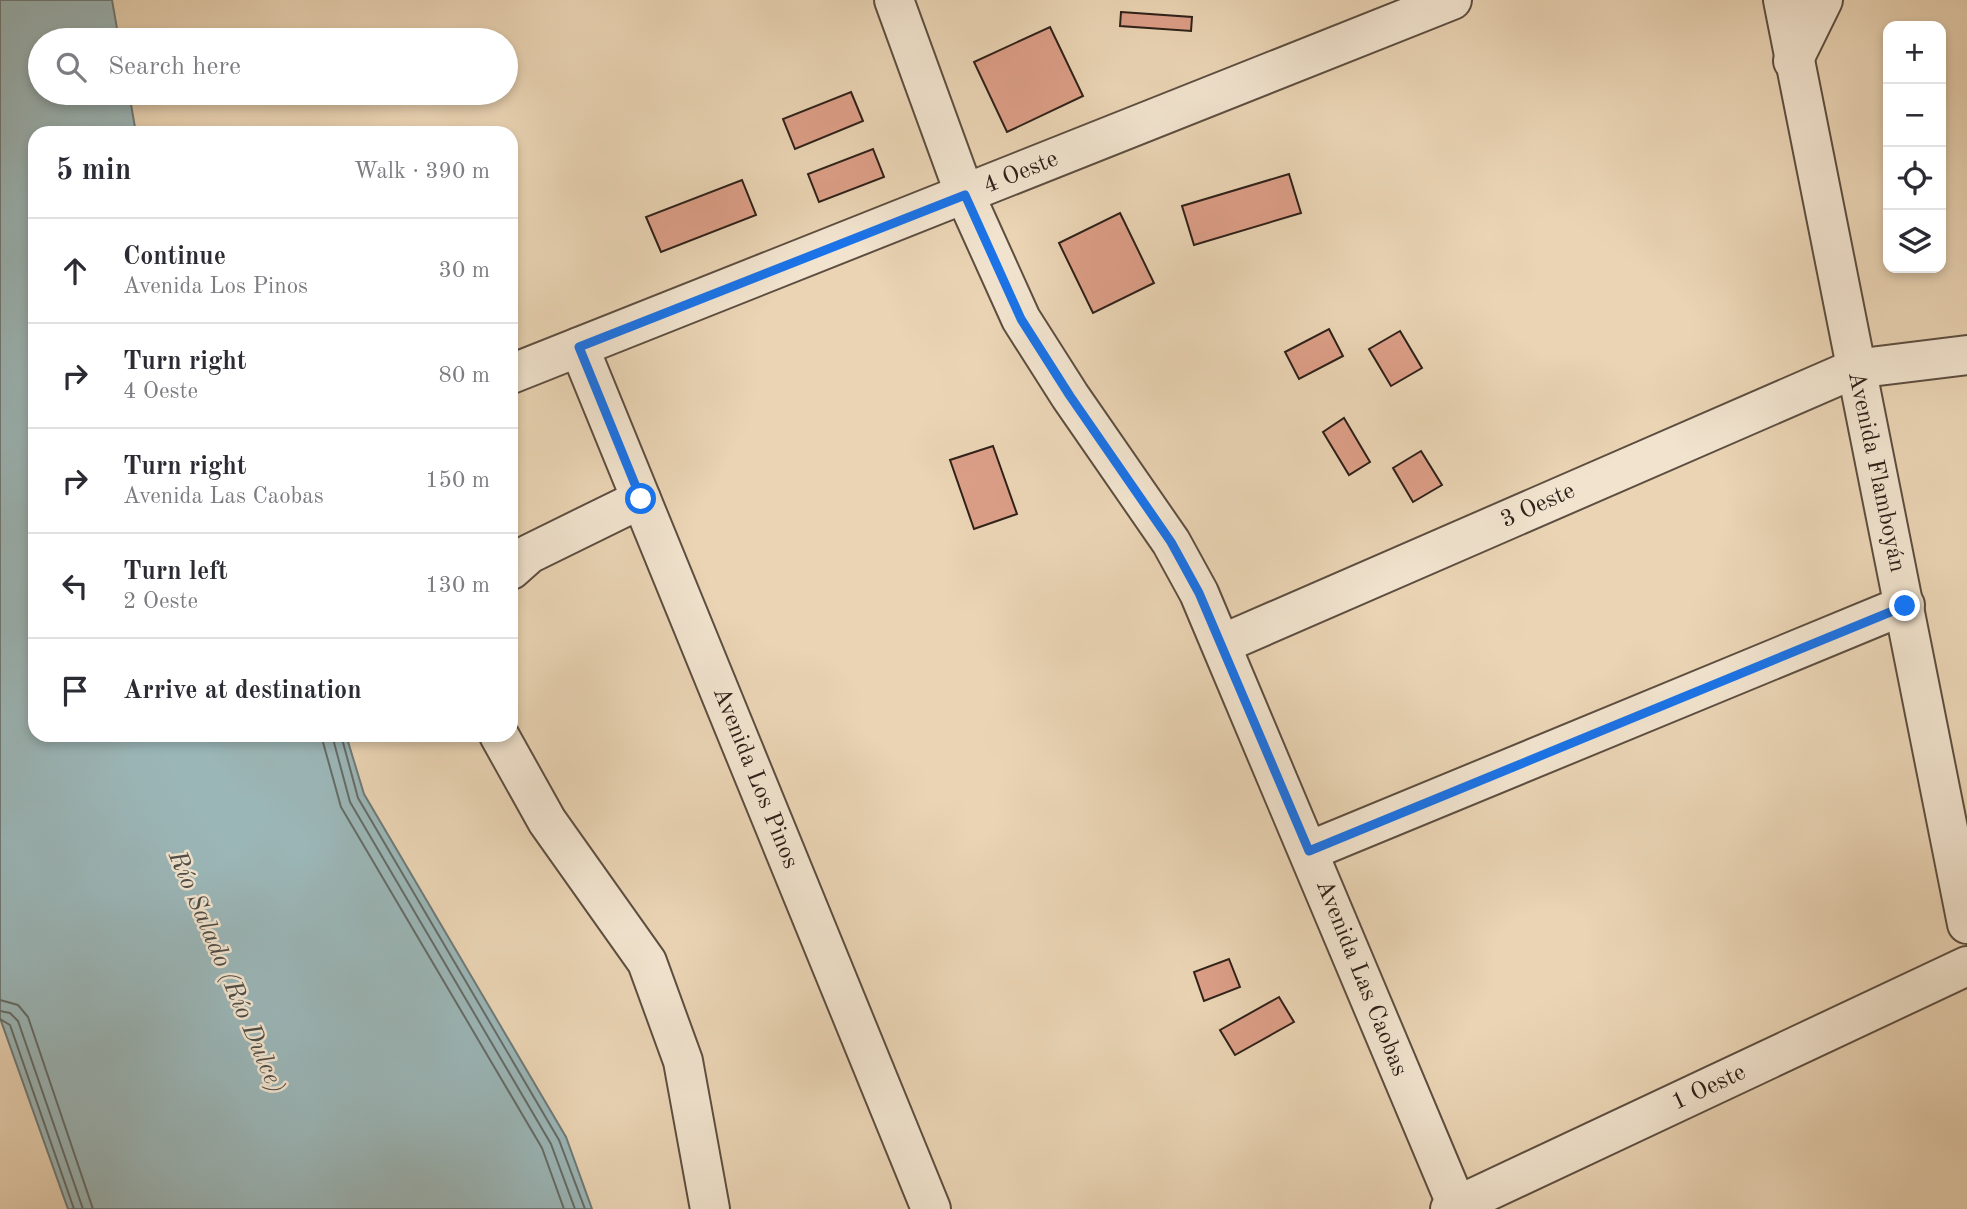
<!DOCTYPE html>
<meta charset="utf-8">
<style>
:root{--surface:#fff;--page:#f2f2f3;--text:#2b2b33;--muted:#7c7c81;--line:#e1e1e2}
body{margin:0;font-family:"Old Standard TT",serif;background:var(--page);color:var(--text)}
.controls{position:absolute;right:21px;top:21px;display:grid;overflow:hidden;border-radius:14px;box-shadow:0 4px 10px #0003}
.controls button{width:63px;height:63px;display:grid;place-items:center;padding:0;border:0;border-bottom:2px solid var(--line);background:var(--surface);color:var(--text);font:35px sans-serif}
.stop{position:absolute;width:21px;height:21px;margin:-16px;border:5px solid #1a73e8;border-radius:50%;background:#fff}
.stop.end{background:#1a73e8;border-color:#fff;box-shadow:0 2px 7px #0008}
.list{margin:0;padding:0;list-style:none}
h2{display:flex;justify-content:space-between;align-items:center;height:91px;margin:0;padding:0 28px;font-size:30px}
h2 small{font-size:23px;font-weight:400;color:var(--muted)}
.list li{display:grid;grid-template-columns:46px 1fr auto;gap:21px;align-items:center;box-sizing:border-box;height:105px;padding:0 28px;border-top:2px solid var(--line)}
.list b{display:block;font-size:26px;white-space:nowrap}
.list p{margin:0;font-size:23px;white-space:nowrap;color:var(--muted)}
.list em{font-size:23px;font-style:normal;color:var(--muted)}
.icon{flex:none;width:38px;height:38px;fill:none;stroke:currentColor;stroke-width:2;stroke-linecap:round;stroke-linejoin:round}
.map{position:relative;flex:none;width:1967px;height:1209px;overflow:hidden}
.search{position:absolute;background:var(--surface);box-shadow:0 4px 10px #0003;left:28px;top:28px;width:490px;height:77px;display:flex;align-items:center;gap:18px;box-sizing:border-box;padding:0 24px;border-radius:38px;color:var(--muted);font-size:26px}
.panel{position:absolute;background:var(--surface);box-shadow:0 4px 10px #0003;left:28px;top:126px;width:490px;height:616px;border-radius:21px}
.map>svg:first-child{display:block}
.water{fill:#9bb6b7;stroke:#6f7a78;stroke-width:2}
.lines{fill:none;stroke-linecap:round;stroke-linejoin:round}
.shore{stroke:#646c68;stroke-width:2}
.building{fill:#dc9e87;stroke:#2e2119;stroke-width:2}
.minor-casing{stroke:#5d4e40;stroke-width:42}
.minor{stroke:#f1e3ce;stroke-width:38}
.route{stroke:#1a73e8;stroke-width:9}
.labels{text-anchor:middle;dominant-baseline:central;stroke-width:5;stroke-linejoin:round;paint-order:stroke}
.street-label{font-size:24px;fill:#2e2119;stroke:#f1e3ce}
.water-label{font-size:26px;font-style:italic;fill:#4f4e48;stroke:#f1e3ce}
</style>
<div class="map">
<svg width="1967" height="1209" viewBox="0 0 1967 1209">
<rect width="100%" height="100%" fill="#ead4b4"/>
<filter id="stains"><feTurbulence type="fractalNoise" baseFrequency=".00286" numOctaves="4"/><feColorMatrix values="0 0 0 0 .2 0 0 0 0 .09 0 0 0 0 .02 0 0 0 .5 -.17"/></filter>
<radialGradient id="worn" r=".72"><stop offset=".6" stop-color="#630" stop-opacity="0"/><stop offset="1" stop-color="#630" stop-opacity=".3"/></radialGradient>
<polygon class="water" points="0,0 112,0 119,40 40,40 40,93 129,93 136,133 35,133 35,735 346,735 364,794 566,1137 592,1209 68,1209 0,1018"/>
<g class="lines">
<g class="shore">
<polyline points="321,735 341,807 542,1148 564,1209"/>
<polyline points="332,735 350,802 551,1144 575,1209"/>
<polyline points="341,735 358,798 559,1140 585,1209"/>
<polyline points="0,1000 18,1005 28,1017 93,1209"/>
<polyline points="0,1011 10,1013 18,1021 83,1209"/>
<polyline points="0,1019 10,1025 74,1209"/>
</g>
</g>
<g class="building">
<polygon points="1121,12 1192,17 1191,31 1120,26"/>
<polygon points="1050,27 1083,96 1007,132 974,62"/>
<polygon points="851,92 863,121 795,149 783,119"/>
<polygon points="873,149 884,177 819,202 808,174"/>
<polygon points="1289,174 1301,213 1194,245 1182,206"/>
<polygon points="742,180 756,215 661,252 646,217"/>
<polygon points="1120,213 1154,283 1093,313 1059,243"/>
<polygon points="1329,329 1343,356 1299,379 1285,352"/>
<polygon points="1400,331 1422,368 1391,386 1369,349"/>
<polygon points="1344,418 1370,462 1349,475 1323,432"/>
<polygon points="993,446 1017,514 974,529 950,460"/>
<polygon points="1421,451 1442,485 1413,502 1393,468"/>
<polygon points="1229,959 1240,987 1204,1001 1194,972"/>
<polygon points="1279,997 1294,1022 1235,1055 1220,1030"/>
</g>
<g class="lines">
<defs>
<g id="minor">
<polyline points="894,0 965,195 1021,319 1070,396 1171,542 1199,593 1457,1206"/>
<polyline points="1783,0 1967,924"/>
<polyline points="1793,61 1823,0"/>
<polyline points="579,347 931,1209"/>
<polyline points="511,374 1452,0"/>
<polyline points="511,570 529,554 641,499"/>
<polyline points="1222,644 1854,369 1967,355"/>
<polyline points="499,735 547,821 647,962 683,1061 710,1209"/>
<polyline points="1309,851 1905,605"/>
<polyline points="1450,1209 1967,966"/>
</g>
</defs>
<use href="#minor" class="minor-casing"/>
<use href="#minor" class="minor"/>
</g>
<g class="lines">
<polyline class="route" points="641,499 579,347 965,195 1021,319 1070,396 1171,542 1199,593 1309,851 1905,606"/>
</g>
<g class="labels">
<g class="street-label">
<text transform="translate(1021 173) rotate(-22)">4 Oeste</text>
<text transform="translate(1876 472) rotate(78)">Avenida Flamboyán</text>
<text transform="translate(1538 506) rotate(-24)">3 Oeste</text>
<text transform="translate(755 778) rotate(68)">Avenida Los Pinos</text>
<text transform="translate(1361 978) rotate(68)">Avenida Las Caobas</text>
<text transform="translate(1709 1088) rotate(-25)">1 Oeste</text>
</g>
<g class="water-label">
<text transform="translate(226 972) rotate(67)">Río Salado (Río Dulce)</text>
</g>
</g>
<rect width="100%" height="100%" filter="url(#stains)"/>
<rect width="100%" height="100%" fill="url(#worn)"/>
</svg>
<div class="controls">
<button>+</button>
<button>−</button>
<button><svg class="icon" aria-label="locate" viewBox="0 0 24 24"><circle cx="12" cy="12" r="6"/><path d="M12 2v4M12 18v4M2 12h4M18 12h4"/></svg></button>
<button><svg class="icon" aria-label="layers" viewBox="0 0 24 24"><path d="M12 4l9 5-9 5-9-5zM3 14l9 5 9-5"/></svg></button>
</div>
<div class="stop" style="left:641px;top:499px"></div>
<div class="stop end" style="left:1905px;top:606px"></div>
<div class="search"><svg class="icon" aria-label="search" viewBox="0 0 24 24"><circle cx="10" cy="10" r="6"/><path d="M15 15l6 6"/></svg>Search here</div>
<section class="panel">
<h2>5 min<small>Walk · 390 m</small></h2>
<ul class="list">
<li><svg class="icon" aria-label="ahead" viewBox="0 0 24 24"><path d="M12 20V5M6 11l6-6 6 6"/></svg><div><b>Continue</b><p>Avenida Los Pinos</p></div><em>30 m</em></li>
<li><svg class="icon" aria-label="right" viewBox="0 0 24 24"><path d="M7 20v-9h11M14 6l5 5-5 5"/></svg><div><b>Turn right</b><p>4 Oeste</p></div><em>80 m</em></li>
<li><svg class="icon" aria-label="right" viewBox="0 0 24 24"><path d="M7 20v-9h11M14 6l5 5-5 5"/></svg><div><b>Turn right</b><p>Avenida Las Caobas</p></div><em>150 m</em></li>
<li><svg class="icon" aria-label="left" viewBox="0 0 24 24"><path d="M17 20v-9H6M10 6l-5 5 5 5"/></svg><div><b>Turn left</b><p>2 Oeste</p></div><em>130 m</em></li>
<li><svg class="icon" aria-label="arrive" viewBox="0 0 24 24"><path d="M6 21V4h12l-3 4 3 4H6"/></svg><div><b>Arrive at destination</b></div></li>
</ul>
</section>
</div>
